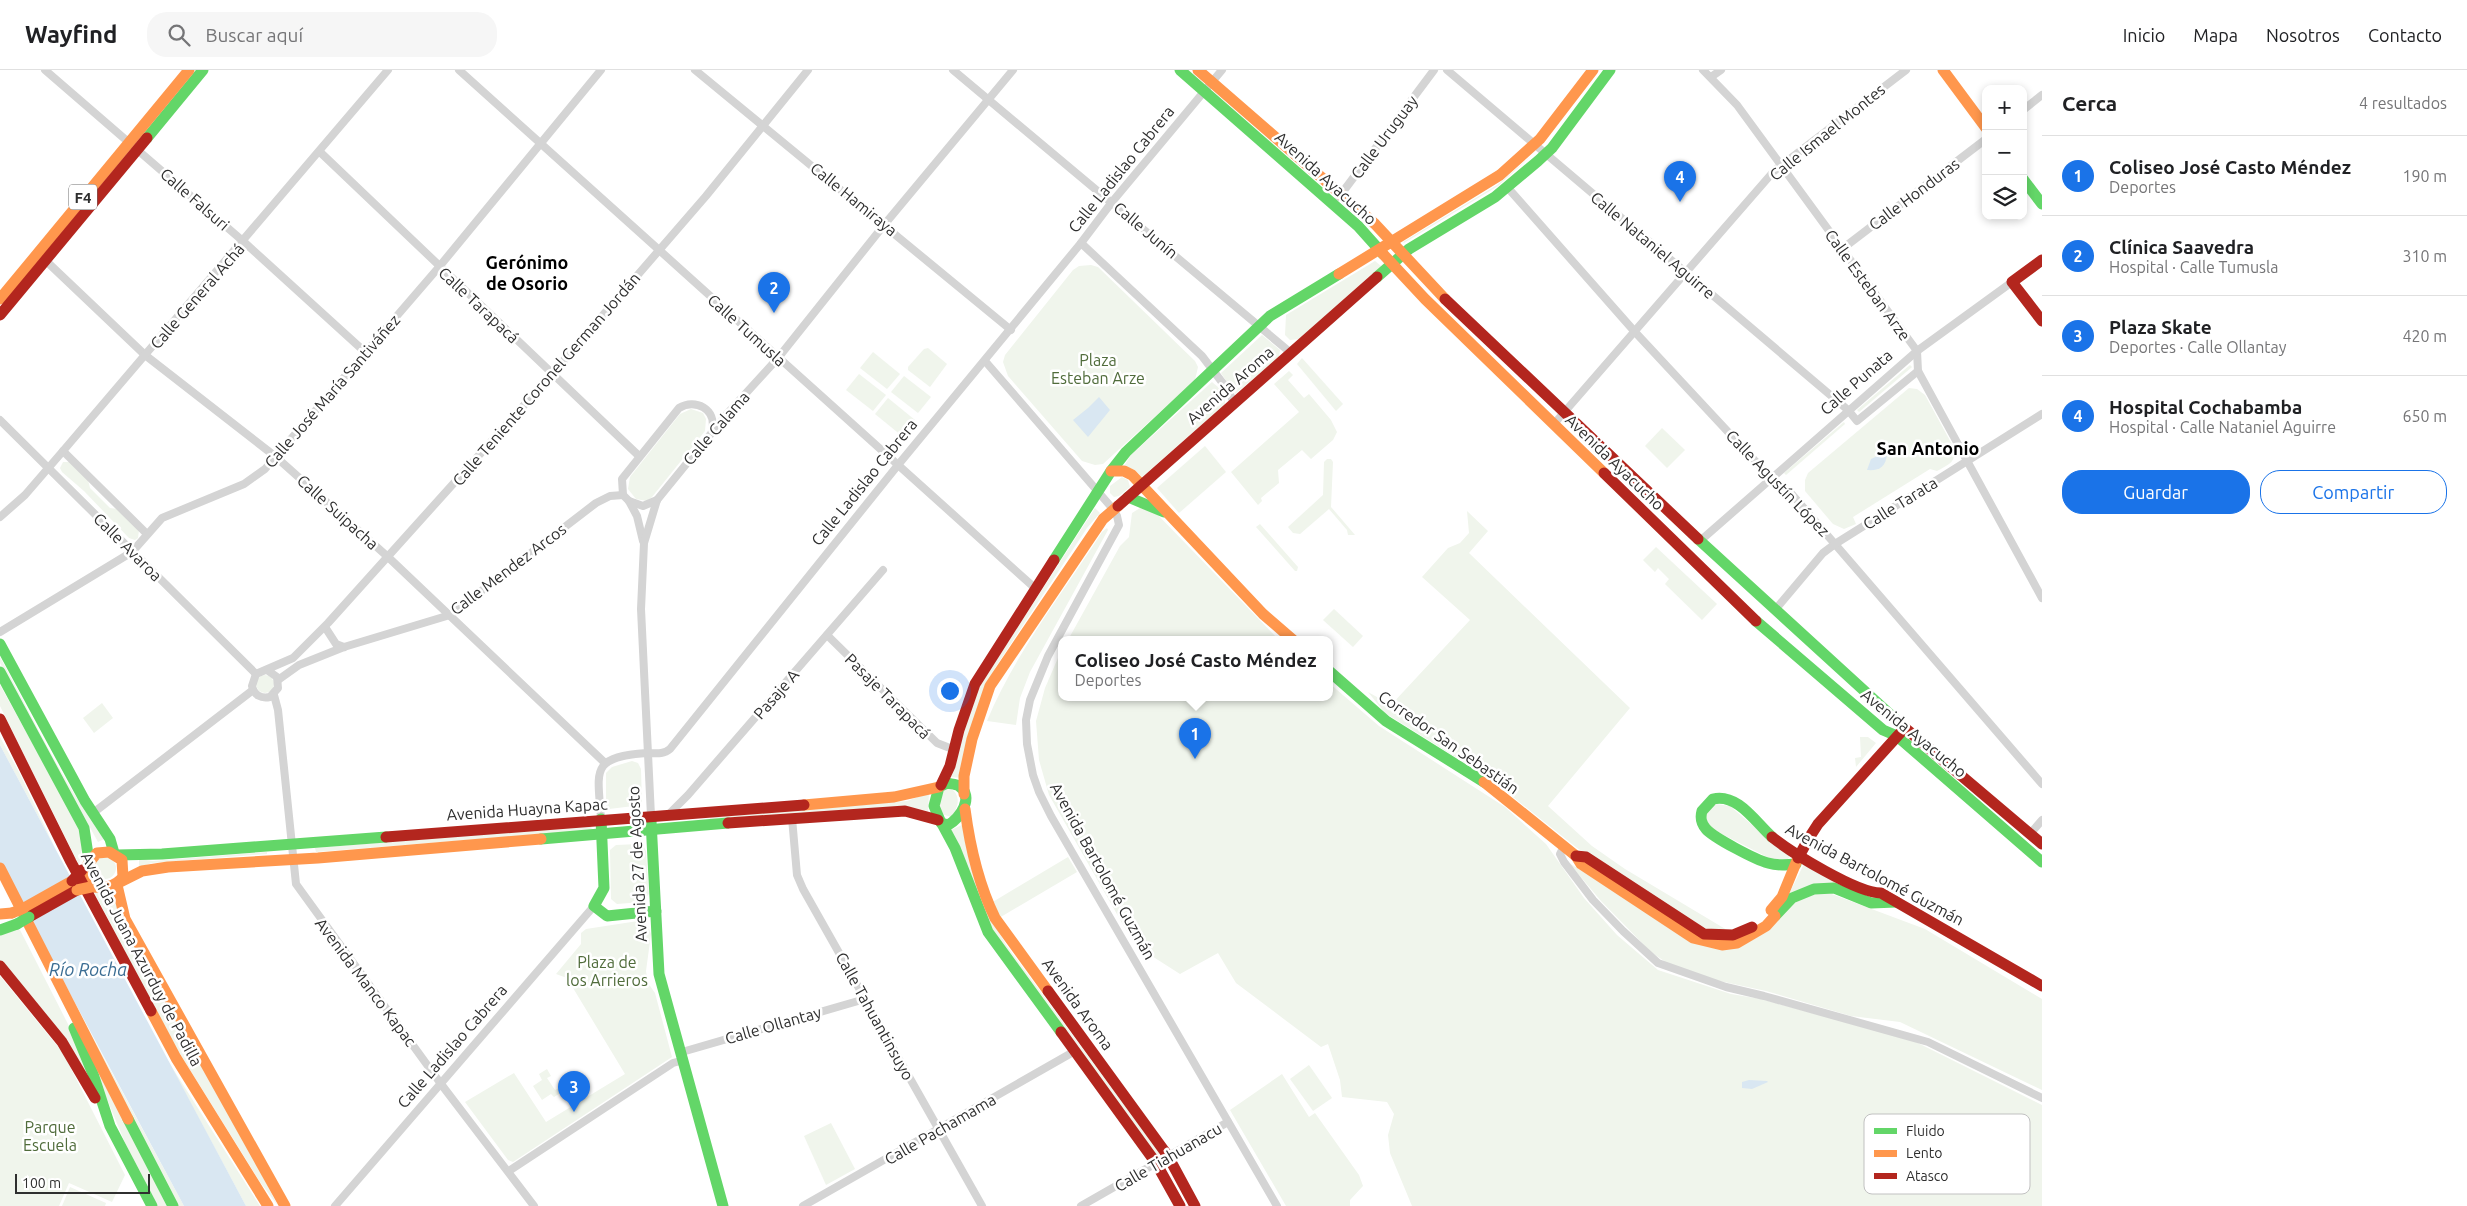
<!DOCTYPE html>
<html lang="es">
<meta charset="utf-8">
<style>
:root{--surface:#fff;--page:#f6f6f6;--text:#202124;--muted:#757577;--line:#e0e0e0;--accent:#1a73e8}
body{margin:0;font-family:Ubuntu,sans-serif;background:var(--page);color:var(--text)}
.controls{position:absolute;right:15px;top:15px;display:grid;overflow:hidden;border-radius:10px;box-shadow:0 2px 8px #0003}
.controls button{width:45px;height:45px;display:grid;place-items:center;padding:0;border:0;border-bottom:1px solid var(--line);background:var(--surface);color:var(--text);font:25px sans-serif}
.scale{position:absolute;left:15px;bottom:12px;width:135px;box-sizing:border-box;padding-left:5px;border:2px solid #2f2f2f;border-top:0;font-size:14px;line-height:18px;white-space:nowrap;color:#2f2f2f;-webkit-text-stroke:4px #fff;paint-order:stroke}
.you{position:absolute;left:949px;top:620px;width:18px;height:18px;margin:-12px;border:4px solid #fff;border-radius:50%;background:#1a73e8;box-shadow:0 0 0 8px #1a73e833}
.badge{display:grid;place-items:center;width:32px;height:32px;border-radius:50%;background:var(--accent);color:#fff;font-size:16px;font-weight:700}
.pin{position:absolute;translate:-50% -41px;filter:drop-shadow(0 1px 2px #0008)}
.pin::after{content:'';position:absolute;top:26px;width:18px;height:15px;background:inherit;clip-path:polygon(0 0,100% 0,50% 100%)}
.popup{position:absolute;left:1058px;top:566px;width:275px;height:65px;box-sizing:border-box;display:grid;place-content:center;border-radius:10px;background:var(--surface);filter:drop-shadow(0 1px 4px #0005);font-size:16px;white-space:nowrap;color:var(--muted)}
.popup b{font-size:19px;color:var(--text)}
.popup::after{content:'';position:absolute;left:50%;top:100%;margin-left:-10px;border:10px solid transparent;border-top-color:var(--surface)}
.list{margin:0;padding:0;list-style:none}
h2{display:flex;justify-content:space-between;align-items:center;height:65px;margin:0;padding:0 20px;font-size:21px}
h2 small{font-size:16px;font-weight:400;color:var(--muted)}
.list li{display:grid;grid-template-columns:32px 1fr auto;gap:15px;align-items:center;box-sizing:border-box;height:80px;padding:0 20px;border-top:1px solid var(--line)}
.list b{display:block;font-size:19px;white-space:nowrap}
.list p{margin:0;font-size:16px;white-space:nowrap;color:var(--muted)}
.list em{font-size:16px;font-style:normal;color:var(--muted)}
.actions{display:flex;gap:10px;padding:15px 20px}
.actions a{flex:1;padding:11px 0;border:1px solid var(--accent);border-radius:20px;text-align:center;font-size:18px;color:var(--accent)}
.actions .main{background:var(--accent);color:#fff}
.icon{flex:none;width:28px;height:28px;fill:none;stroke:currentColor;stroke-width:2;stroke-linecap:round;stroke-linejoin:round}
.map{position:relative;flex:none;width:2042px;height:1136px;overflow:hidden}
header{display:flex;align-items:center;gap:30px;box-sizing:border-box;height:70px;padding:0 25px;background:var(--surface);border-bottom:1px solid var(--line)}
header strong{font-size:24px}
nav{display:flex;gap:28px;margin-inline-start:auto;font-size:18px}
.search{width:350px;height:45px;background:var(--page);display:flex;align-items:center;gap:12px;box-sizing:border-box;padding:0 18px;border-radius:20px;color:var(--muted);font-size:19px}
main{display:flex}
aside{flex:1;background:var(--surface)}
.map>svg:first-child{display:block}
.green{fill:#f0f5ec}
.water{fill:#d9e7f2}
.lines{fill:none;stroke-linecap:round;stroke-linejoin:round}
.street{stroke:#d4d4d4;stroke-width:8}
.fast{stroke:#63d668;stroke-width:11}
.slow{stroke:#ff974d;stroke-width:11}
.jam{stroke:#b3261e;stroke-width:11}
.fast-bridge{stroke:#63d668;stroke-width:11}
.slow-bridge{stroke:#ff974d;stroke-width:11}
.jam-bridge{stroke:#b3261e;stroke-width:11}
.labels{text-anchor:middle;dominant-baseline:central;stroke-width:5;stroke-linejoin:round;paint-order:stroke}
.shield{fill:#fff;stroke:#6d6d6d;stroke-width:1}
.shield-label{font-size:15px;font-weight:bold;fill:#2f2f2f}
.street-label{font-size:16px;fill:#2f2f2f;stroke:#fff}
.park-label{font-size:16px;fill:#506c3b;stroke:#fff}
.neighbourhood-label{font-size:18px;font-weight:bold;fill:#000;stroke:#fff}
.water-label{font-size:18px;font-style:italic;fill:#3b6d93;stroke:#fff}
.key{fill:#fff;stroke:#c1c1c1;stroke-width:1}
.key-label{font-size:14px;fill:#2f2f2f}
</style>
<header>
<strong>Wayfind</strong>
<div class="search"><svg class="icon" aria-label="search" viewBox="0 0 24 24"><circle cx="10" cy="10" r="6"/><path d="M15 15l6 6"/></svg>Buscar aquí</div>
<nav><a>Inicio</a><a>Mapa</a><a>Nosotros</a><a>Contacto</a></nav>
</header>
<main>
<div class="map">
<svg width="2042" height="1136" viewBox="0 0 2042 1136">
<rect width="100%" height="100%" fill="#fff"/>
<g class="green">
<polygon points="1536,82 1498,116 1404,173 1403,172 1497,115"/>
<polygon points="1375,191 1381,196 1299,269 1290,270 1285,265 1286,245"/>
<polygon points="1091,195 1098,197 1195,291 1198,297 1195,310 1103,394 1095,395 1082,391 1008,306 1003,292 1005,285 1073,200 1079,196"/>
<polygon points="1262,265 1280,280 1279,287 1235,324 1221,303"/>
<polygon points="928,278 947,294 930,317 908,300 908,297 924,279"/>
<polygon points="873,282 900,304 887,319 860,298"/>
<polygon points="1302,288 1343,334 1336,341 1297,294"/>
<polygon points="1910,295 1912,297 1859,342 1857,340"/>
<polygon points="1289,301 1293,305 1288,310 1304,328 1309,324 1331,350 1337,362 1333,370 1311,389 1302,380 1278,400 1279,413 1261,428 1262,431 1258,435 1231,402 1299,342 1274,314"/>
<polygon points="859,304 886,325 873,341 846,320"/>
<polygon points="904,306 931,327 918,343 891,322"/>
<polygon points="1212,312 1225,323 1225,334 1142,407 1135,400 1124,396 1131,385"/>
<path d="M1909,318L1917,319L1925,325L1954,378C1957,392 1948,395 1937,401L1930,399L1853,447L1856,454L1844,459L1833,454L1805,421V410L1808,403Z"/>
<polygon points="888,328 915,350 902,366 875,344"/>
<polygon points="691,339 703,343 706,349 705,361 652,427 647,431 636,429 628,419 630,407 680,344"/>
<polygon points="1844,352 1845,354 1786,405 1784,403"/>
<polygon points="1662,358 1685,380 1667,398 1645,376"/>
<polygon points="1205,376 1226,402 1179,443 1157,418"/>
<polygon points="1327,389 1331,389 1333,392 1331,437 1355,465 1348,465 1347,460 1329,439 1300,464 1293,463 1288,457 1323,425 1324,392"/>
<polygon points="63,392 69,392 88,410 90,418 110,438 118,439 139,460 138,468 135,470 129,468 84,421 62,402 60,398"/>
<polygon points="1122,407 1128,410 1130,417 1119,426 1114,427 1110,423 1110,416"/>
<polygon points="1095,438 1100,443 1087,458 995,598 961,708 951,707 969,646 981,614"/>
<polygon points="1140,438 1151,440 1158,445 1279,570 1068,570 1120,476 1129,467 1132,443"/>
<polygon points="1467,441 1488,461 1469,483 1630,638 1548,736 1592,776 1625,799 1727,860 1713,861 1698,855 1577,778 1489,708 1385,643 1368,622 1391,635 1470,550 1422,507 1448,478 1460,473 1469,463"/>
<polygon points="1260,454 1298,497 1297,501 1295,501 1256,457"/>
<path d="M1107,458L1108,460L1030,602L1020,628L1016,655L987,651C1015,583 1063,523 1102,462Z"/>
<polygon points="1656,477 1717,534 1702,550 1665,514 1669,509 1658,498 1655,502 1643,490"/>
<polygon points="1334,539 1363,566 1353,577 1323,550"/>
<polygon points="1061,581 1061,628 1329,628 1329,613 1379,656 1505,737 1546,774 1584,828 1617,865 1658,900 1731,924 1761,929 1914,971 2042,1035 2042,1136 1412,1136 1390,1083 1388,1065 1394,1044 1387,1032 1342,1027 1340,1010 1328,974 1321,977 1236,913 1218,883 1180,904 1144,881 1126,860 1049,725 1039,690 1036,651 1045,618"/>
<path d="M0,587C33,648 63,713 104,769L98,772L0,593Z"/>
<circle cx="265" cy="614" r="9"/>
<polygon points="0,615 80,759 82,779 79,795 0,636"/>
<polygon points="102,633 113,648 94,663 83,648"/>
<polygon points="0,667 19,702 56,780 0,675"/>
<polygon points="1860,667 1868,667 1876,673 1856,697 1855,688 1861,687"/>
<polygon points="632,691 638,693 641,699 642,735 609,739 606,735 606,703 612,697"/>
<path d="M947,719L953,720C961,728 958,738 951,747L942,744C939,735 938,724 947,719Z"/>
<polygon points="929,723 928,741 905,736 710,750 710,747 907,731"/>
<polygon points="1716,734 1730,736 1765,766 1791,784 1788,789 1777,792 1712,759 1705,749 1707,740"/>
<path d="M962,755L995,856L1007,876L1160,1084L1156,1085L996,865C984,845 975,823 967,800C962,786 960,773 951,760Z"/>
<polygon points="591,756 592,760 316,782 315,778"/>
<polygon points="639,774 643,775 646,781 649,824 642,832 617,834 611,829 610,780 616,775"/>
<polygon points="267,782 267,784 152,793 139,797 139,789 153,791"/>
<polygon points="1068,787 1077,802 999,848 991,833"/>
<circle cx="105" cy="798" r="11"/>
<polygon points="1805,792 1867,827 1835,814 1788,826"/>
<polygon points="1569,793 1632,831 1722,879 1788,836 1814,823 1829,823 1925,859 2042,929 2042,1020 1900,952 1851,946 1766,921 1715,910 1667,893 1651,882 1601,831"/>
<polygon points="94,822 114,822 278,1136 260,1112 172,971"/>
<polygon points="638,851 648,856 651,864 646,901 648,913 655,923 672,987 513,1092 508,1090 465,1032 514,1003 546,1052 625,1004 567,908 556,904 581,874 581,863 586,859"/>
<polygon points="19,858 71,960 93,1019 0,891 0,865"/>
<polygon points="58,903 184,1136 178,1136"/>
<polygon points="0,906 63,983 125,1105 112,1132 69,1113 59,1136 0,1136"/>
<polygon points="168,991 260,1136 246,1136"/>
<polygon points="1309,995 1332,1028 1313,1041 1290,1009"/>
<polygon points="547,999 551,1006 547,1008 555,1020 559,1018 562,1022 554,1027 551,1024 542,1030 533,1016 542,1010 539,1004"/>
<polygon points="98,1002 167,1136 158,1136 126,1075 99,1010"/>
<polygon points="1282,1004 1309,1047 1315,1043 1359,1105 1363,1116 1350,1130 1350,1136 1286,1136 1230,1040"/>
<polygon points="831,1053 855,1099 826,1115 804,1066"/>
<polygon points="70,1117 106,1133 105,1136 62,1136"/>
</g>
<g class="water">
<polygon points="1099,327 1110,340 1088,367 1073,350 1088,338"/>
<path d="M1882,384H1887C1886,397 1879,401 1867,400L1871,389Z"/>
<polygon points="0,675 246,1136 184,1136 0,793"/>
<polygon points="1749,1010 1767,1011 1768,1012 1752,1019 1742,1018 1742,1012"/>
</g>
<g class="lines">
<g class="street">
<polyline points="45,0 244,172 365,282"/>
<polyline points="459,0 1036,519"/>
<polyline points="695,0 1011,260"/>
<polyline points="953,0 1291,283"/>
<polyline points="1447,0 1848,340 1857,351 1918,301"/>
<polyline points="1703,0 1737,35 1917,281 1918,301 2042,528"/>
<polyline points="1711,7 1721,0"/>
<polyline points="2023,40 2042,25"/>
<polyline points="320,82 639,386"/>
<polyline points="1508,118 1635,262 1771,408 1790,422 2042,714"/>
<polyline points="1339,127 1434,0"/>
<polyline points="1081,173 1202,286 1228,320 1234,333"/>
<polyline points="1842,179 1986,69"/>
<polyline points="44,189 145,285 276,387 388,487 605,693"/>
<polyline points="985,291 1113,439 1117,446 1119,455 1048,586 1030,630 1026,650 1027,674 1033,705 1039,722 1051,746 1277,1136"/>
<polyline points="0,350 256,604"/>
<polyline points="1554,354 1774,101 1906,0"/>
<polyline points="63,381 147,464"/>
<path d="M657,430L643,436L629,431L623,425L622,409L679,338C695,328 717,339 712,360"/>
<polyline points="629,431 637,446 643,471"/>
<polyline points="0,447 25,425 63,381 388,0"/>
<polyline points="1700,471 1917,281 2012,212"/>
<polyline points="1775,540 1823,483 1835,474 2042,344"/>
<polyline points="325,557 336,574 344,577"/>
<polyline points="0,562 132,482 162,448 244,414 265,399 439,197 601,0"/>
<polyline points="827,565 937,673 955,680"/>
<path d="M267,600L277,607L278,618L270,627C261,629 254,625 252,616L256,604L293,588L328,553L552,304L706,126L808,0"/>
<polyline points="278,610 299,595 344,577 450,545 596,433 610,426 623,425"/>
<polyline points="274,625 278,640 296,814 441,1014 534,1136"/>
<polyline points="93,743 253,620"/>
<polyline points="668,745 688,725 883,500"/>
<polyline points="651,746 641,539 644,473 657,430 727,344 778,288 884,155 1013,0"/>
<polyline points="792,748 797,805 803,819 982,1136"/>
<path d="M601,749C598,701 589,687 647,683C655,683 663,685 670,679L898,395L1081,173L1112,132L1222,0"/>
<polyline points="2030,764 2042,750"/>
<polyline points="1564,776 1560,784 1564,792 1593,830 1623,861 1658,893 1726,917 1764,926 1928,972 2042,1028"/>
<polyline points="682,982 865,929"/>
<polyline points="509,1101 673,993 684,990"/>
<polyline points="335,1136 594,836"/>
<polyline points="803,1136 1075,981"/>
<polyline points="1081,1136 1228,1052"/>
</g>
<g class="fast">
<polyline points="1180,0 1358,156 1383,184"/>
<polyline points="147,68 203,0"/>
<polyline points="2023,109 2042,134"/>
<polyline points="1377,207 1409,179 1495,127 1538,91 1552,78 1610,0"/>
<polyline points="1128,427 1164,442"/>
<polyline points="1698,469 1905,658"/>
<polyline points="1054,490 1111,401 1126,382 1270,246 1339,204"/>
<polyline points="1756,551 1883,660 1897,666 2042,792"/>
<polyline points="0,574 85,731 110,769 114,783"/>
<polyline points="1329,601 1386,651 1484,712"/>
<polyline points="0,602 84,758 89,791"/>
<path d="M947,713C950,714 956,714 959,716C975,726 960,749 948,755L941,753L934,736L939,717Z"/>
<polyline points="601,749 604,818 594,836 607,846 656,841"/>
<polyline points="651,751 659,904 723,1136"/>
<polyline points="941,752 955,778 988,862 1061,962"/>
<path d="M1772,767C1756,753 1738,723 1713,729L1702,741C1700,748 1701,753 1706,759C1714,768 1756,790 1768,793C1778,796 1787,795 1796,794"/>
<polyline points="541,769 728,753"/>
<polyline points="117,785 162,784 386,767"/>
<polyline points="1775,846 1792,828 1814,819 1834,818 1871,833 1896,832"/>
<polyline points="0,860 17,854"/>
<polyline points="74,958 93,1004 110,1056 152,1136"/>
<polyline points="128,1049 173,1136"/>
</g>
<g class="slow">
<polyline points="1198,0 1375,154 1445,229"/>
<polyline points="1943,0 1986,58"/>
<polyline points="1383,184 1425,229 1604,403"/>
<polyline points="1339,204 1500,105 1540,69 1593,0"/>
<polyline points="0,229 189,0"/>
<polyline points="1111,401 1124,401 1132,405 1263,544 1293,570"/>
<polyline points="1484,712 1576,786 1581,794 1693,868 1722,875 1737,873 1766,856 1775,846"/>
<polyline points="964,724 964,706 972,669 990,616 1103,449 1118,436"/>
<polyline points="804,735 894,727 939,717"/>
<path d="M965,739C970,777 978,813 995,848L1048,921"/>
<polyline points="0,798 128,1049"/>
<polyline points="120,812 142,801 168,797 318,788 541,769"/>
<polyline points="117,815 125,849 285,1136"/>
<path d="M91,817C104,818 114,818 123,807L122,790L109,782L97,783L88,794L89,809L101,818"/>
<polyline points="24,838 72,811"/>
<polyline points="1771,840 1782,827 1798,788"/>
<polyline points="0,844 12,843"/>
<polyline points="151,941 176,988 268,1136"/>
</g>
<g class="jam">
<polyline points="2042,190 2012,212 2042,251"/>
<polyline points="1445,229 1698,469"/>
<polyline points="0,245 147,68"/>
<polyline points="1604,403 1756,551"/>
<polyline points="1118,436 1377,207"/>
<polyline points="0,649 71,792 151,941"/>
<polyline points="1905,658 2042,774"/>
<polyline points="941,715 950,696 959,660 975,614 1054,490"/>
<polyline points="728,753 905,741 938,750"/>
<polyline points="386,767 804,735"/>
<path d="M1772,767C1792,783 1857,823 1881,823L2042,916"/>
<polyline points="1809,768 1818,754 1902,661"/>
<polyline points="1576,786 1586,787 1704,864 1733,865 1752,857"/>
<polyline points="29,847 77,820"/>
<polyline points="0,896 62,972 95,1028"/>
<polyline points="1048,921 1168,1086 1195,1136"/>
<polyline points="1061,962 1156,1093 1180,1136"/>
</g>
<polyline class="fast-bridge" points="17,854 29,847"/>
<g class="slow-bridge">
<polyline points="77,820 91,817"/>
<polyline points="12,843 24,838"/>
</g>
<g class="jam-bridge">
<polyline points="1798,788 1809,768"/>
<polyline points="72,811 82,800"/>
</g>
</g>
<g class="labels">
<rect class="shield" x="69" y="114.5" width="28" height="25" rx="4"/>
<g class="shield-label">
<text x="83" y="127">F4</text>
</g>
<g class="street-label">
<text transform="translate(1827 62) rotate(-39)">Calle Ismael Montes</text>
<text transform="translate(1384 67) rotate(-53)">Calle Uruguay</text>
<text transform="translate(1121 99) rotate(-51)">Calle Ladislao Cabrera</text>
<text transform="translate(1326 108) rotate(42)">Avenida Ayacucho</text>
<text transform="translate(1914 124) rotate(-37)">Calle Honduras</text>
<text transform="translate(195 129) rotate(41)">Calle Falsuri</text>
<text transform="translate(854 129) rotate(39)">Calle Hamiraya</text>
<text transform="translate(1146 160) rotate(40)">Calle Junín</text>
<text transform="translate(1653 175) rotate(40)">Calle Nataniel Aguirre</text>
<text transform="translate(1868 215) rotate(54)">Calle Esteban Arze</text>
<text transform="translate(197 226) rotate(-49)">Calle General Achá</text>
<text transform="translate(479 235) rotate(43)">Calle Tarapacá</text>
<text transform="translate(747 260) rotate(42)">Calle Tumusla</text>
<text transform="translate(546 309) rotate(-49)">Calle Teniente Coronel German Jordán</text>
<text transform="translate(1856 312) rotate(-41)">Calle Punata</text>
<text transform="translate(1230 315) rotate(-41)">Avenida Aroma</text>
<text transform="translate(332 321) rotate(-49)">Calle José María Santiváñez</text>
<text transform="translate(716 358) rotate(-49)">Calle Calama</text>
<text transform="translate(1615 392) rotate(44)">Avenida Ayacucho</text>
<text transform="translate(864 412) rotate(-51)">Calle Ladislao Cabrera</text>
<text transform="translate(1778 413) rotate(46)">Calle Agustín López</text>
<text transform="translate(1900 433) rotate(-32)">Calle Tarata</text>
<text transform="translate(338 442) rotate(42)">Calle Suipacha</text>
<text transform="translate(128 477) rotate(45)">Calle Avaroa</text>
<text transform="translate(508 499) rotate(-37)">Calle Mendez Arcos</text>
<text transform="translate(776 624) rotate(-49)">Pasaje A</text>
<text transform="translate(888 626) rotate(45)">Pasaje Tarapacá</text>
<text transform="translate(1914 663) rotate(39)">Avenida Ayacucho</text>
<text transform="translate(1449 672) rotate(35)">Corredor San Sebastián</text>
<text transform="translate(527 739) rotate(-4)">Avenida Huayna Kapac</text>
<text transform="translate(637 794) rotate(-93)">Avenida 27 de Agosto</text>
<text transform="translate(1103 801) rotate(61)">Avenida Bartolomé Guzmán</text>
<text transform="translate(1875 804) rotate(28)">Avenida Bartolomé Guzmán</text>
<text transform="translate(142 889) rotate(62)">Avenida Juana Azurduy de Padilla</text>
<text transform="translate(366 912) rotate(53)">Avenida Manco Kapac</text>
<text transform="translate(1078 934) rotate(54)">Avenida Aroma</text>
<text transform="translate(875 946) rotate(61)">Calle Tahuantinsuyo</text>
<text transform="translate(773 955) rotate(-16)">Calle Ollantay</text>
<text transform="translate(452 976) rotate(-49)">Calle Ladislao Cabrera</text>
<text transform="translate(940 1059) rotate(-30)">Calle Pachamama</text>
<text transform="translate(1168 1087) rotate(-30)">Calle Tiahuanacu</text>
</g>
<g class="park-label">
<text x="1098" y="290">Plaza<tspan x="1098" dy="18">Esteban Arze</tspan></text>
<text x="607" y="892">Plaza de<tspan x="607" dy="18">los Arrieros</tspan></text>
<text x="50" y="1057">Parque<tspan x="50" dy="18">Escuela</tspan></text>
</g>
<g class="neighbourhood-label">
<text x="527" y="192">Gerónimo<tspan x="527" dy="21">de Osorio</tspan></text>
<text x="1928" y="378">San Antonio</text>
</g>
<g class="water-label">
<text x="88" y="899">Río Rocha</text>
</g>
</g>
<rect x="1864" y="1044" width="166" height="80" rx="8" class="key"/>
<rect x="1874" y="1058" width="23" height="6" fill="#63d668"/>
<rect x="1874" y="1080" width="23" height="7" fill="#ff974d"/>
<rect x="1874" y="1103" width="23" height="6" fill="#b3261e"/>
<g class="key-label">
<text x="1906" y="1066">Fluido</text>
<text x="1906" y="1088">Lento</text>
<text x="1906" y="1111">Atasco</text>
</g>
</svg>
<div class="controls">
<button>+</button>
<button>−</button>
<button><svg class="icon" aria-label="layers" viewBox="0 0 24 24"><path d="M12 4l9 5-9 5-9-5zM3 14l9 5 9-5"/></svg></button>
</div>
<div class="scale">100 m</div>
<div class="you"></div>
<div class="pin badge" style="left:1195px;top:689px">1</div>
<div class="popup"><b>Coliseo José Casto Méndez</b>Deportes</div>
<div class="pin badge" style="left:774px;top:243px">2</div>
<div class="pin badge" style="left:574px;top:1042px">3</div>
<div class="pin badge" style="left:1680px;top:132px">4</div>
</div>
<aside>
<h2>Cerca<small>4 resultados</small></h2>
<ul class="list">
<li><span class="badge">1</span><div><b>Coliseo José Casto Méndez</b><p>Deportes</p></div><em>190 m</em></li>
<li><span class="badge">2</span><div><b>Clínica Saavedra</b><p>Hospital · Calle Tumusla</p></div><em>310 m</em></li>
<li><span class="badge">3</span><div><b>Plaza Skate</b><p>Deportes · Calle Ollantay</p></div><em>420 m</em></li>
<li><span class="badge">4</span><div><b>Hospital Cochabamba</b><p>Hospital · Calle Nataniel Aguirre</p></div><em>650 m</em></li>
</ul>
<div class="actions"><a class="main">Guardar</a><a>Compartir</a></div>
</aside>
</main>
